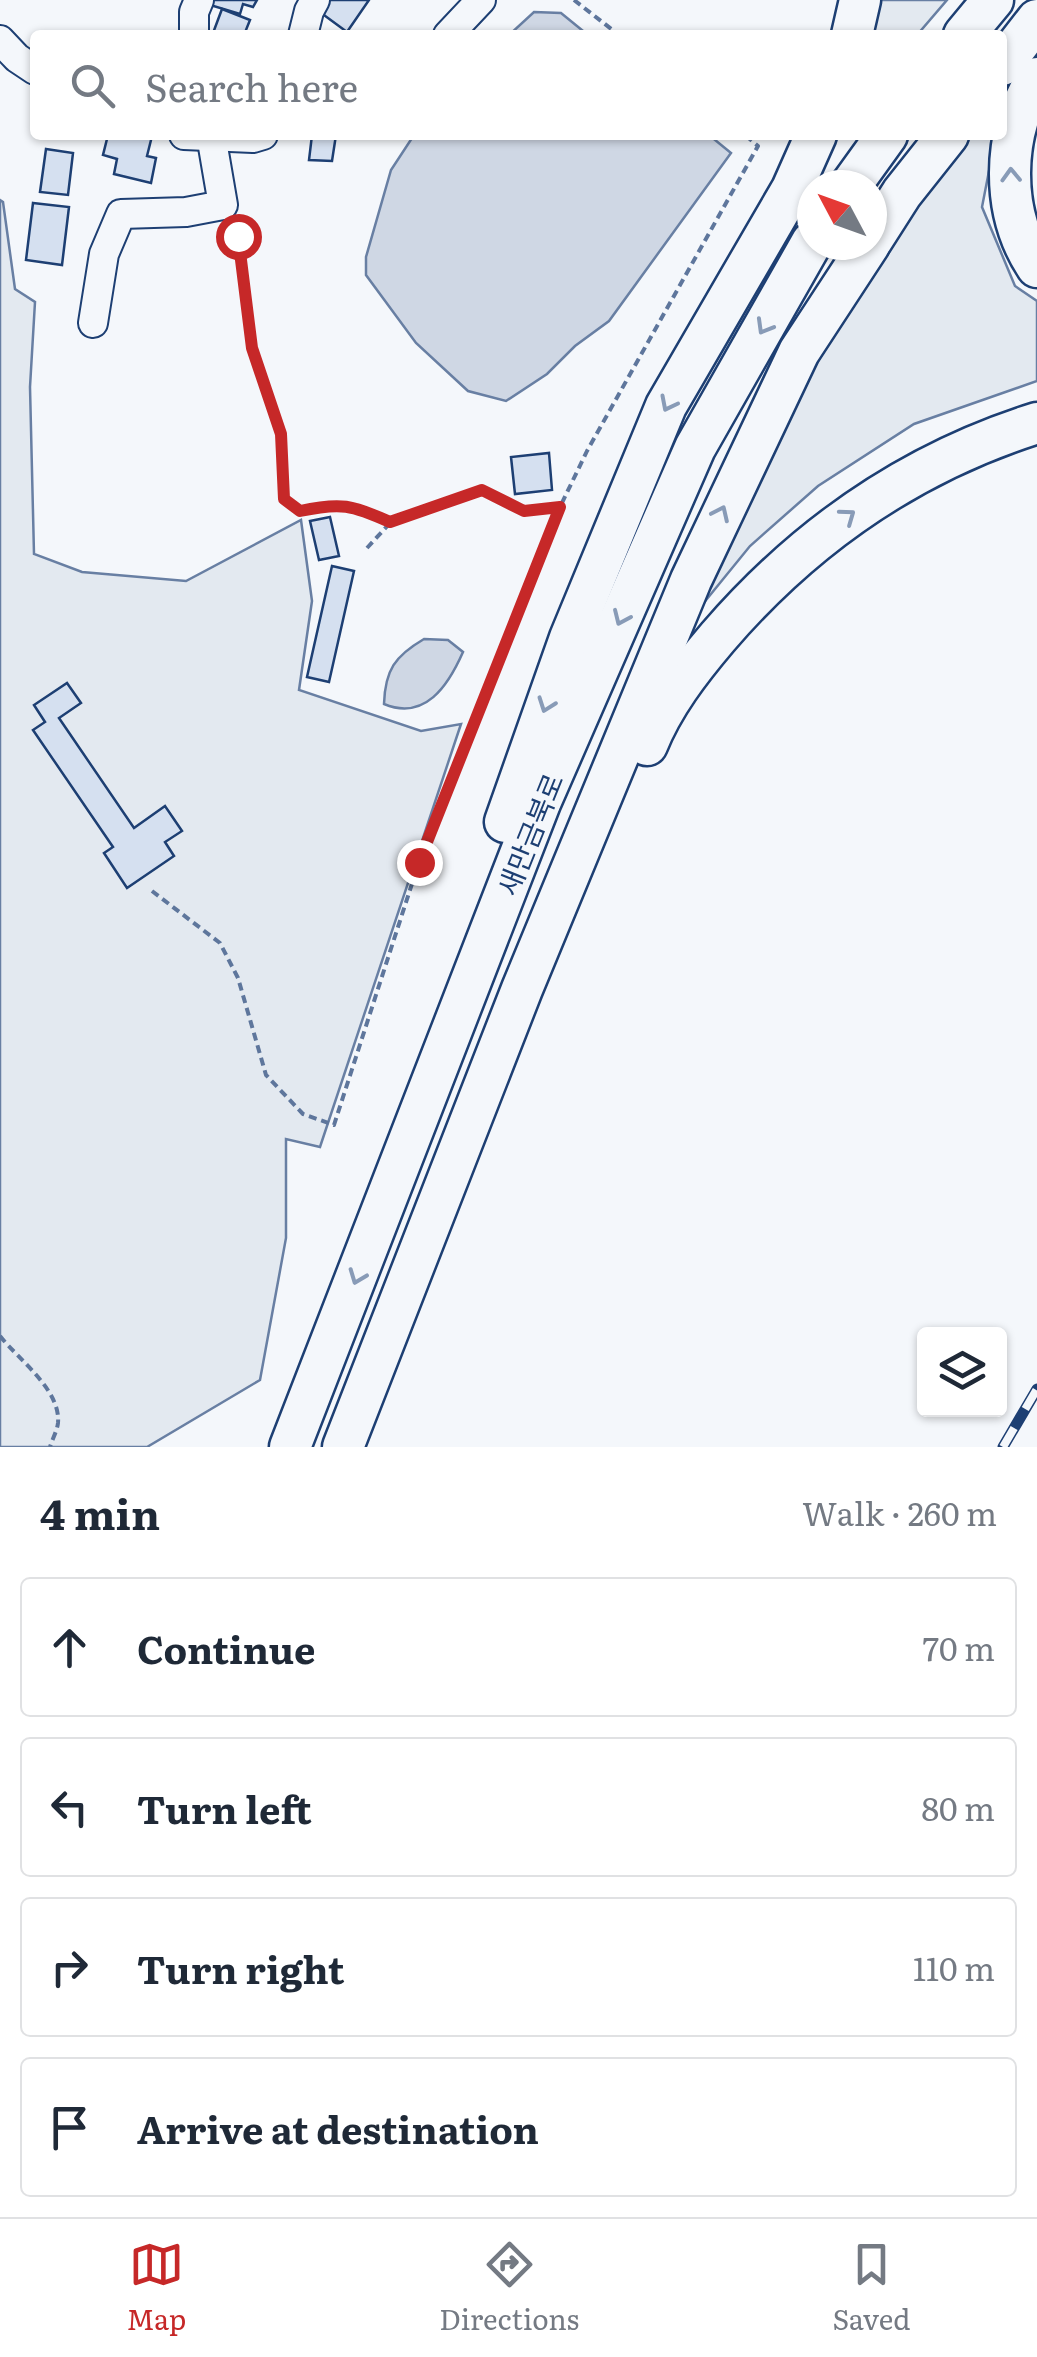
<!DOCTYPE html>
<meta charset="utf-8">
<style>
:root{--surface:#fff;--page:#f2f2f3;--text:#1f2937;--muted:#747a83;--line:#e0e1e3;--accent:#c62828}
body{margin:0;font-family:Literata,"Noto Sans KR",serif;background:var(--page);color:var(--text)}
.controls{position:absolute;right:30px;bottom:30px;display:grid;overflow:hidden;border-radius:10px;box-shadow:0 2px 8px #0004}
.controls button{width:90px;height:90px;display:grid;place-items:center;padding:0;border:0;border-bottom:2px solid var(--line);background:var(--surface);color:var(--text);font:50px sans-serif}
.compass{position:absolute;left:797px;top:170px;width:90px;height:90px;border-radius:50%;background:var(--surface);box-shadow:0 2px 8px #0004;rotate:311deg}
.stop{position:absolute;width:30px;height:30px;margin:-22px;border:8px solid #c62828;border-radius:50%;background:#fff}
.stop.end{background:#c62828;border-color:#fff;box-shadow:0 2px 10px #0008}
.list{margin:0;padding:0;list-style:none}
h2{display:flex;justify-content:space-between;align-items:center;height:130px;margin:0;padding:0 40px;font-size:42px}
h2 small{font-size:32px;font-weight:400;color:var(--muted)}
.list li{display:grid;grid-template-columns:65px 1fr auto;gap:30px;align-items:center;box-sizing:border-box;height:140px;margin:0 20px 20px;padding:0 20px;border:2px solid var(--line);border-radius:10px}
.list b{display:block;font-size:38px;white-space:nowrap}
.list em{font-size:32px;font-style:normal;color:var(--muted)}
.icon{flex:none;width:55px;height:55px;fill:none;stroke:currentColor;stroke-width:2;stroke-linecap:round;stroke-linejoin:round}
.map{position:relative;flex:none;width:1037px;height:1447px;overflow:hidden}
.search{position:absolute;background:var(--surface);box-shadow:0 2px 8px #0004;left:30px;right:30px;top:30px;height:110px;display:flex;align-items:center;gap:25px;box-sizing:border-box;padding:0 35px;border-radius:10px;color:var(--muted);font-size:38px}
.sheet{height:770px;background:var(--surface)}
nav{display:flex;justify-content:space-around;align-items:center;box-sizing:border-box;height:140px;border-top:2px solid var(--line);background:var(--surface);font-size:28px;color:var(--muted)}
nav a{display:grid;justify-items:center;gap:5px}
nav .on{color:var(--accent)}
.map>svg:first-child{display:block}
.green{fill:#e3e9f0;stroke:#687fa3;stroke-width:2.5}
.water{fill:#cfd7e4;stroke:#687fa3;stroke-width:2.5}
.building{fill:#d5e0f0;stroke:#1d3f73;stroke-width:2.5}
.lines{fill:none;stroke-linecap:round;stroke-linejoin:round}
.minor-casing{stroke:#1d3f73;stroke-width:32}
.highway-casing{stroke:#1d3f73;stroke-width:45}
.path{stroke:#5e769c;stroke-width:4;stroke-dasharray:8 5;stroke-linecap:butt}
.minor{stroke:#f4f7fb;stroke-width:28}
.highway{stroke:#f4f7fb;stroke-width:40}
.rail-casing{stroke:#1d3f73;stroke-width:11}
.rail{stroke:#f4f7fb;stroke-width:8;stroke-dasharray:22;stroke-linecap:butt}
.oneway{stroke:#889bb7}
.route{stroke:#c62828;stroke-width:12}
.labels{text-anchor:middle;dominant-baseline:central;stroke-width:8;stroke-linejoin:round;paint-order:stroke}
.street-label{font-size:28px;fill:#1d3f73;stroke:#f4f7fb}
</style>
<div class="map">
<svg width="1037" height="1447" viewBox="0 0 1037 1447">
<rect width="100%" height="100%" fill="#f4f7fb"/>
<g class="green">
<polygon points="870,0 947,0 917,35 863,35"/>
<polygon points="967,135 996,135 982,207 1015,286 1037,301 1037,381 914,424 818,486 750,546 689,621 774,438 863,283"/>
<polygon points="0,200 3,202 15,289 35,302 30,387 34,554 82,572 186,581 301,520 312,601 299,690 421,731 461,724 320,1147 286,1139 286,1238 260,1380 147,1447 0,1447"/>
</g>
<g class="water">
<polygon points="534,12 561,13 588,35 509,35"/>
<polygon points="414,135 709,135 731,153 609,321 575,346 547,374 506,401 468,391 416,343 366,275 366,257 391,170"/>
<path d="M424,639L448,640L463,652C448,686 425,721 384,704C385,670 395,656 424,639Z"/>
</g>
<g class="building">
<polygon points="212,0 257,0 253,7 243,4 240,14 210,5"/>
<polygon points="318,0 369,0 347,32 313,7"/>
<polygon points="222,9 250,20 244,35 213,33"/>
<polygon points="108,135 152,136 147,156 156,158 151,183 114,174 117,159 103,155"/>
<polygon points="312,135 336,135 332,161 309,160"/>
<polygon points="46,149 73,153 68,195 40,192"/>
<polygon points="33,203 69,207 62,265 26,260"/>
<polygon points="549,453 552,490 515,494 511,457"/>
<polygon points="330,517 339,556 319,560 310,521"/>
<polygon points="332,566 354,571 329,682 307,677"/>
<polygon points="67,683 81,703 59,718 134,828 165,806 182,831 165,842 174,856 127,888 104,853 113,847 33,730 45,722 34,705"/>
</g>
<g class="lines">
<defs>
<g id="minor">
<polyline points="194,35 194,12 199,0"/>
<polyline points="303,35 309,11 315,0"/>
<polyline points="448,35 481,0"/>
<polyline points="0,40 17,58 35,70"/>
<polyline points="184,135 253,138 263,135"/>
<polyline points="93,323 104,254 121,214 186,212 223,205 211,135"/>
</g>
<g id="highway">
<polyline points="852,35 860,0"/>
<polyline points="964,35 993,0"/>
<polyline points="1002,65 1037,20"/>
<path d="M1037,78C1002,133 1000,212 1037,267"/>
<polyline points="851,185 887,135"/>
<polyline points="872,240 902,193 948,135"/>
<path d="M647,745C663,705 690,670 718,637C805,536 910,463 1037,423"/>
<polyline points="505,822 570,638 666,406 792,189 816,135"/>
<polyline points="290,1447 540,803 695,448 812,242"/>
<polyline points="343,1447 522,989 691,580 799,352 869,245"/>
</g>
</defs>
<use href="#minor" class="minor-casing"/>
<use href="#highway" class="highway-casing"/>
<g class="path">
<polyline points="574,0 619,35"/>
<path d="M234,227L238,236L252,347L281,434L284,499L300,511C341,502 352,505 390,523"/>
<polyline points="367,548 390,523 483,489 524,511 560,507"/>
<polyline points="152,891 220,943 238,978 266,1075 303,1114 334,1125 419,862 547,534 587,451 758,146 745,135"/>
<path d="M0,1336C19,1360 61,1390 58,1423C57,1431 52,1440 50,1447"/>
</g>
<use href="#minor" class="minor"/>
<use href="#highway" class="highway"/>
<defs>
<polyline id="rail" points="1003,1447 1037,1389"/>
</defs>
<use href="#rail" class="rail-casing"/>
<use href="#rail" class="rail"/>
</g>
<defs><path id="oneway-chevron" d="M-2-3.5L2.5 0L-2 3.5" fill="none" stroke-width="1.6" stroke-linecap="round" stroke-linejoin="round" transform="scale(2.5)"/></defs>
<g class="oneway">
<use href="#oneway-chevron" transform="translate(1011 175) rotate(-92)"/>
<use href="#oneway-chevron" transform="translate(764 327) rotate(120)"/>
<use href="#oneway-chevron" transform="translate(668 404) rotate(117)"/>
<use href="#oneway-chevron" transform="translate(721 513) rotate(-65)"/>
<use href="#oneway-chevron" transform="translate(848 516) rotate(-36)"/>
<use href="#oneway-chevron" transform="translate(621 618) rotate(114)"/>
<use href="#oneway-chevron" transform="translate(546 705) rotate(110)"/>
<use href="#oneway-chevron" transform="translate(357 1277) rotate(111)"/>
</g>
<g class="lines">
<path class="route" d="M238,236L252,348L281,434L284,499L300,511C341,502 352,505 390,522L482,490L524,511L560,507L419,862"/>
</g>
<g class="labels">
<g class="street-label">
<text transform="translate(529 834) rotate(-68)">새만금북로</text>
</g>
</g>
</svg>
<div class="controls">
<button><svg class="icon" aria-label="layers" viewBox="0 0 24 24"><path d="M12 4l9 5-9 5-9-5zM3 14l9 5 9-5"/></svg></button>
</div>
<svg class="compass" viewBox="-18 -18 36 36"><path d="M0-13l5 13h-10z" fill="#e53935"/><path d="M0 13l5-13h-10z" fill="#747a83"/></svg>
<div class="stop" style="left:238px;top:236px"></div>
<div class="stop end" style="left:419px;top:862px"></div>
<div class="search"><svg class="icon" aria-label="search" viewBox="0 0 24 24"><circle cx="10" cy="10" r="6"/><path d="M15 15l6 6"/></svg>Search here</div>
</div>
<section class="sheet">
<h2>4 min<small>Walk · 260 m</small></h2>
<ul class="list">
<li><svg class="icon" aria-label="ahead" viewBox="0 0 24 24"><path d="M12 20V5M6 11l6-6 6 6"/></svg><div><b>Continue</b></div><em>70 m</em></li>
<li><svg class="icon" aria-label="left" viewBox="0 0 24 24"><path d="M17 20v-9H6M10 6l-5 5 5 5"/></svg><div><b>Turn left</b></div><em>80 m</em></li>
<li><svg class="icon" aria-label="right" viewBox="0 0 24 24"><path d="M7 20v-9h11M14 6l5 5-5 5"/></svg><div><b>Turn right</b></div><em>110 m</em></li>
<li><svg class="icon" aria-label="arrive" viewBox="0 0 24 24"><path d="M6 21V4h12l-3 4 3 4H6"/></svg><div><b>Arrive at destination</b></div></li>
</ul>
</section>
<nav>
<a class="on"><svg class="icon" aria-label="map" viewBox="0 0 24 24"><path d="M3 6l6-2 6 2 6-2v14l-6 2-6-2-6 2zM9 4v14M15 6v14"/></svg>Map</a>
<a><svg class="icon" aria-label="directions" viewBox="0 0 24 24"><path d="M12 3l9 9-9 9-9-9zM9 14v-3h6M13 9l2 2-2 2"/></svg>Directions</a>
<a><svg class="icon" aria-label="saved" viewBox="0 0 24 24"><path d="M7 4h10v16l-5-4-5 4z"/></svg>Saved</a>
</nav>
